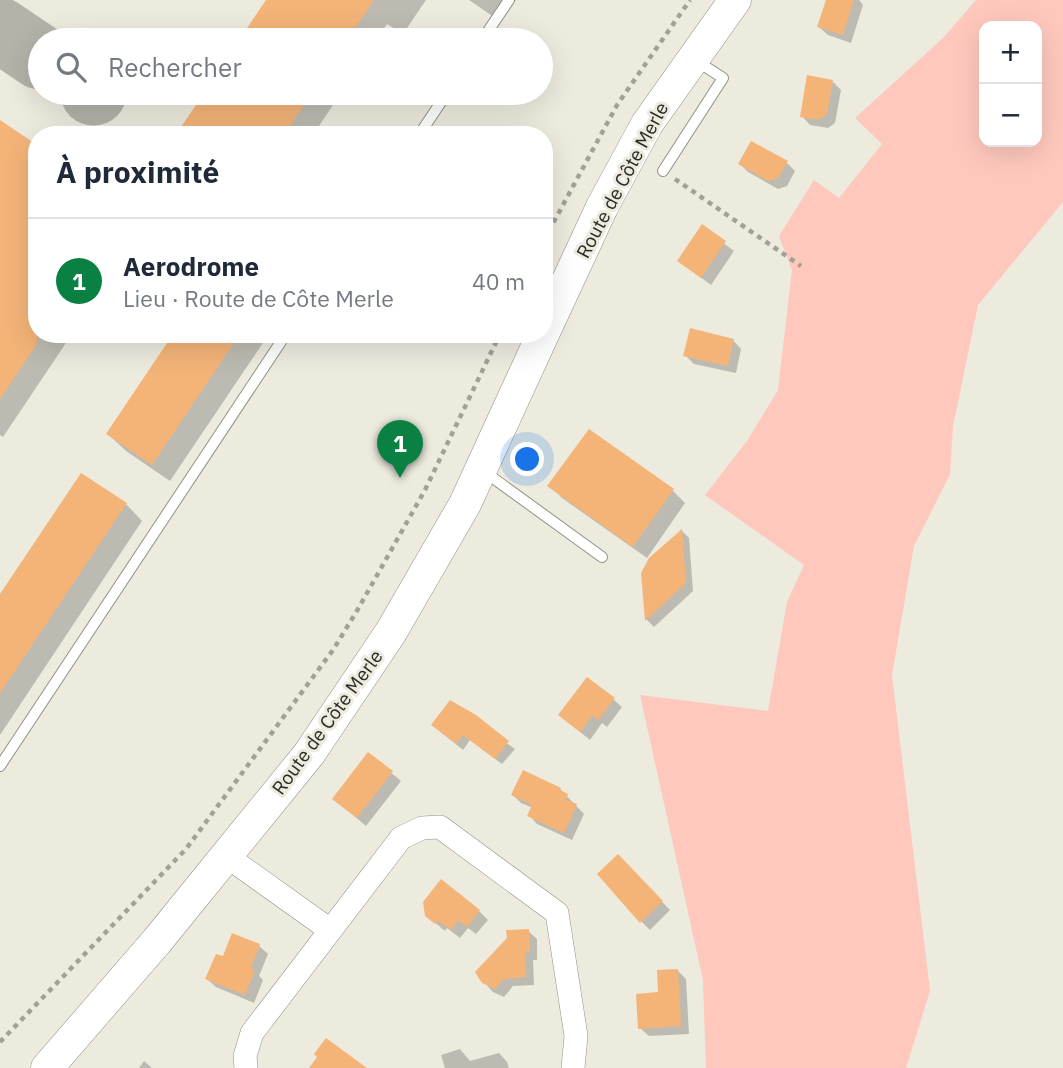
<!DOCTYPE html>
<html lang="fr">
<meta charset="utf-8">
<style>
:root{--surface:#fff;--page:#f2f2f3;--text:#1f2937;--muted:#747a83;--line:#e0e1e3;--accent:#0b8043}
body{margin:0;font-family:"IBM Plex Sans",sans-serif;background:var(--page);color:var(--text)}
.controls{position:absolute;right:21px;top:21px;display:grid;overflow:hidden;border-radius:14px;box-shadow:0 7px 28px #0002}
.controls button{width:63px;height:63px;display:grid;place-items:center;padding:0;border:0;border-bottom:2px solid var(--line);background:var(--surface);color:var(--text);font:35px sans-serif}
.you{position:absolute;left:528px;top:460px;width:24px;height:24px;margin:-18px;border:5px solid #fff;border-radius:50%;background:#1a73e8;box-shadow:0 0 0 10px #1a73e833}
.badge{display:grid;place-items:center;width:46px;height:46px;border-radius:50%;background:var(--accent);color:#fff;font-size:23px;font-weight:700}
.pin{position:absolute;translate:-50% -58px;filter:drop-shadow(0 2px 4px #0008)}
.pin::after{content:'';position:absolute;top:37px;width:24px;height:21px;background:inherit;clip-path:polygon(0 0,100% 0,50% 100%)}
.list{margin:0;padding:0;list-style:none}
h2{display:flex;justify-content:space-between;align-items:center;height:91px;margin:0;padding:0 28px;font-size:30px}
h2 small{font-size:23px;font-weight:400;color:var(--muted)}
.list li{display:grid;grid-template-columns:46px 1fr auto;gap:21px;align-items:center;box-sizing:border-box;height:126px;padding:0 28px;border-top:2px solid var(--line)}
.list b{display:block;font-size:26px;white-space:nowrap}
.list p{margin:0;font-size:23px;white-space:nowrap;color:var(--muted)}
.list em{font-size:23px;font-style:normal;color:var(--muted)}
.icon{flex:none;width:38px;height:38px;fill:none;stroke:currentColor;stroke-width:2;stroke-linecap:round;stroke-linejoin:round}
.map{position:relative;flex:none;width:1063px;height:1068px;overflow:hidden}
.search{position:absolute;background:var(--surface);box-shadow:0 7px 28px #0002;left:28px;top:28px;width:525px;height:77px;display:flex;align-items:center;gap:18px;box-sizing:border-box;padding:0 24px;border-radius:38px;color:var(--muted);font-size:26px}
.panel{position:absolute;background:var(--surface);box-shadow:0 7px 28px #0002;left:28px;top:126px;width:525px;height:217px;border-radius:28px}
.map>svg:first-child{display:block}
.green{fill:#fec8bd;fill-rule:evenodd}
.shadow{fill:#0003}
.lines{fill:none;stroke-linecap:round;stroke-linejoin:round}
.taxiway{stroke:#b5b2a9;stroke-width:65}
.building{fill:#f4b478}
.lane-casing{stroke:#939085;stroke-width:12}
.street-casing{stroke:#939085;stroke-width:24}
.secondary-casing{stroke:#939085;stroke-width:33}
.path{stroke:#a2a097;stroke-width:4.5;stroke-dasharray:5 5;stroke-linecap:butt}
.lane{stroke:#fff;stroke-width:10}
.street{stroke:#fff;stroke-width:23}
.secondary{stroke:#fff;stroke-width:32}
.labels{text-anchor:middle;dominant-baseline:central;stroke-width:6;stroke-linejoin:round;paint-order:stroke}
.street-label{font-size:19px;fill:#2b2a26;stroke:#edeade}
</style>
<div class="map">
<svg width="1063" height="1068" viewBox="0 0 1063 1068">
<rect width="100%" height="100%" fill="#edeade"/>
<path class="green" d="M976,0H1063V202L978,305L953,426L950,474L914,546L892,675L930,991L906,1068H706L703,980L640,695L768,711L787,602L804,565L705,495L747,441L778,390L792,270L779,236L814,180L839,198L882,144L855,118L943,38ZM1037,26V142H984V26Z"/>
<g class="shadow">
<polygon points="268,0 426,0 403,34 387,24 376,40 241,40"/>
<polygon points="469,0 516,0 501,22"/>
<polygon points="827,0 859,0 863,5 851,43 828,35 819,27"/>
<polygon points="833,82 841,90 835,123 828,128 810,125 802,116"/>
<polygon points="206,93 341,93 313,135 191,135 183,127"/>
<polygon points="0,122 37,334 72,334 3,437 0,435"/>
<polygon points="787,163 795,171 787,186 778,189 748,172 740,164"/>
<polygon points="702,227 734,251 711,285 679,261"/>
<polygon points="175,334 269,334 170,481 126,451 108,434"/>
<polygon points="733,340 741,349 736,373 694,364 685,355"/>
<polygon points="550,486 673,491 685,503 647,558 562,498"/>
<polygon points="126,504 142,521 0,735 0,598"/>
<polygon points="682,531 689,538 693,591 654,627 647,620 643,573"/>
<polygon points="613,699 622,707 607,727 602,723 590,740 569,723"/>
<polygon points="450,703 515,749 502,764 470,740 463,750 441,732"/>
<polygon points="369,754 401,781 366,826 334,799"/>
<polygon points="560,789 584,814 572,840 537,824 529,815 533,808 521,803 513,795"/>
<polygon points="618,856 670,910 650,930 617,897"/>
<polygon points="479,911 488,920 476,934 468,928 460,938 447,928 445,931 426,915"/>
<polygon points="528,931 537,939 537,960 533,960 534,985 513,986 504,997 493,992 484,982"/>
<polygon points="259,946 268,954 259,976 263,980 254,1003 216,987 207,979 224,959"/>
<polygon points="678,971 686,979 689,1034 649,1036 640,1028"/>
<polygon points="460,1049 470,1061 499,1053 507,1062 509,1068 445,1068 441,1055"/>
<polygon points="144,1061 152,1068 139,1068"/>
</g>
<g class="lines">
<g class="taxiway">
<polyline points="0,30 40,57"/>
<polyline points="93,93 94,93"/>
</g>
</g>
<g class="building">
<polygon points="266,0 374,0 347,40 239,40"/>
<polygon points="826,0 854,0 843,35 817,27"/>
<polygon points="807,75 833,80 827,114 818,120 800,117"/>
<polygon points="204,93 312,93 284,135 193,135 181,127"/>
<polygon points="0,120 37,145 37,344 0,399"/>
<polygon points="751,141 788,161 778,178 768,181 738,164"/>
<polygon points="702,224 726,241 701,278 677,261"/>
<polygon points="690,328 734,339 728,366 683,356"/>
<polygon points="173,334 240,334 152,465 106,434"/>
<polygon points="589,429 674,489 633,547 547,486"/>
<polygon points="81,473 127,503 0,693 0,594"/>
<polygon points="682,529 686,583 645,621 641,573 649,558"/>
<polygon points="587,677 615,698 598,720 592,716 580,732 558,715"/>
<polygon points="450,700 476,715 509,741 495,759 463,735 456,744 431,725"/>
<polygon points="368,752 393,771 357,818 332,799"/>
<polygon points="523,770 561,788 560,790 568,794 566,800 577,804 564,833 527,816 532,805 511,795"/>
<polygon points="618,854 663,901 640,923 597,874"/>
<polygon points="441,879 480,910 467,927 458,920 451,930 438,921 435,924 425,916 423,902"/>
<polygon points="529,929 530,952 525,952 526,977 504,979 495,989 482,983 475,972 507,938 506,930"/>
<polygon points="232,933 260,944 251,968 255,970 245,995 205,979 216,954 223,956"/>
<polygon points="678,969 681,1026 638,1029 636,994 658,992 657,970"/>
<polygon points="326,1038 367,1068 309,1068 317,1057 314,1054"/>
</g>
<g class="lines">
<defs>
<g id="lane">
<polyline points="482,40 509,0"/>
<polyline points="419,135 447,93"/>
<polyline points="663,171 723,78 695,60"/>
<polyline points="482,470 602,557"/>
<polyline points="0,766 286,334"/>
</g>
<g id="street">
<polyline points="225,855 330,930"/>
<polyline points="246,1068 245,1056 252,1033 401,838 422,828 440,827 557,913 576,1036 573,1068"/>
</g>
<g id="secondary">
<polyline points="544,332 602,207 647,124 735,0"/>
<polyline points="47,1068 157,941 309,754 391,632 465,504 543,334"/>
</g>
</defs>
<use href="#lane" class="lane-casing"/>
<use href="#street" class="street-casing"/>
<use href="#secondary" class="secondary-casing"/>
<g class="path">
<polyline points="675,179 801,266"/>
<polyline points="544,240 617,105 690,0"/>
<polyline points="0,1042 186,849 333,650 358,609 425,490 500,334"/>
</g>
<use href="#lane" class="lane"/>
<use href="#street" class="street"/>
<use href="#secondary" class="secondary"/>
</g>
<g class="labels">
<g class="street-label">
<text transform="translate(622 180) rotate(-62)">Route de Côte Merle</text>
<text transform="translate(327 722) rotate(-54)">Route de Côte Merle</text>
</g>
</g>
</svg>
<div class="controls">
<button>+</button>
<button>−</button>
</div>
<div class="you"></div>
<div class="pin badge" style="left:400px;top:478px">1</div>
<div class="search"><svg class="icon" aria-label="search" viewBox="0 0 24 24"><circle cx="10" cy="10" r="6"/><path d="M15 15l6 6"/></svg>Rechercher</div>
<section class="panel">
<h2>À proximité<small></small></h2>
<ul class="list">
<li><span class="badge">1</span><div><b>Aerodrome</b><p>Lieu · Route de Côte Merle</p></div><em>40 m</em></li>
</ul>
</section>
</div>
